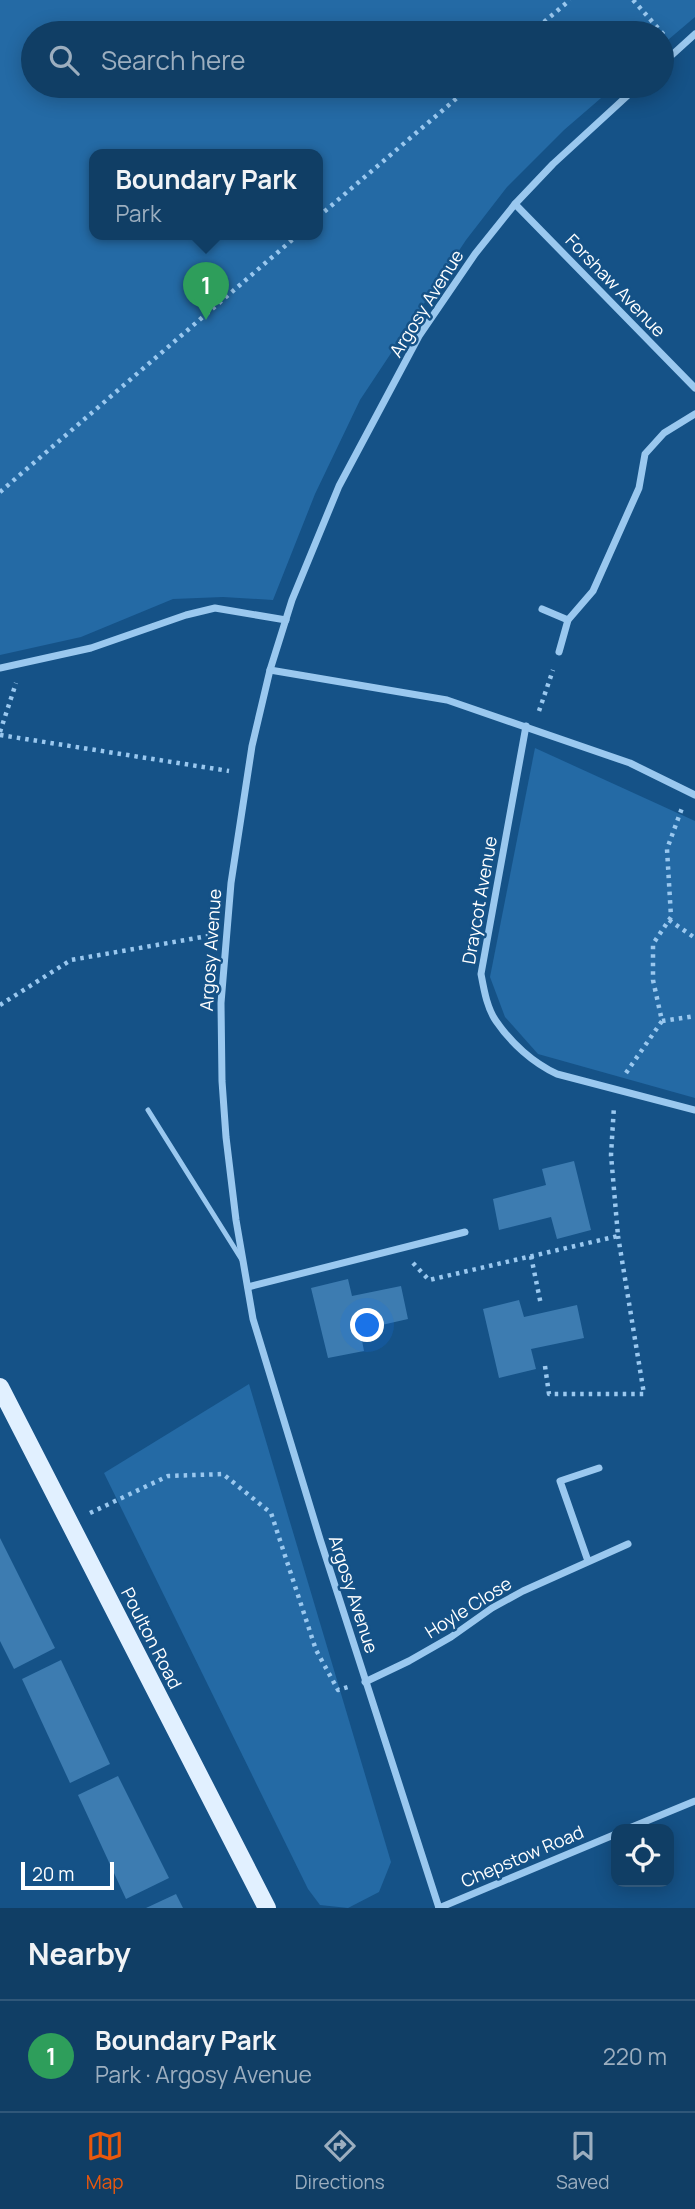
<!DOCTYPE html>
<meta charset="utf-8">
<style>
:root{--surface:#103e65;--page:#19456b;--text:#f1f3f6;--muted:#9caebf;--line:#305779;--accent:#ea580c}
body{margin:0;font-family:Manrope,sans-serif;background:var(--page);color:var(--text)}
.controls{position:absolute;right:21px;bottom:21px;display:grid;overflow:hidden;border-radius:14px;box-shadow:0 4px 18px #0003}
.controls button{width:63px;height:63px;display:grid;place-items:center;padding:0;border:0;border-bottom:2px solid var(--line);background:var(--surface);color:var(--text);font:35px sans-serif}
.scale{position:absolute;left:21px;bottom:18px;width:93px;box-sizing:border-box;padding-left:7px;border:4px solid #fff;border-top:0;font-size:19px;line-height:24px;white-space:nowrap;color:#fff;-webkit-text-stroke:5px #155287;paint-order:stroke}
.you{position:absolute;left:368px;top:1326px;width:24px;height:24px;margin:-18px;border:5px solid #fff;border-radius:50%;background:#1a73e8;box-shadow:0 0 0 10px #1a73e833}
.badge{display:grid;place-items:center;width:46px;height:46px;border-radius:50%;background:var(--accent);color:#fff;font-size:23px;font-weight:700}
.pin{position:absolute;translate:-50% -58px;filter:drop-shadow(0 2px 4px #0008)}
.pin::after{content:'';position:absolute;top:37px;width:24px;height:21px;background:inherit;clip-path:polygon(0 0,100% 0,50% 100%)}
.popup{position:absolute;left:89px;top:149px;width:234px;height:91px;box-sizing:border-box;display:grid;place-content:center;border-radius:14px;background:var(--surface);filter:drop-shadow(0 2px 5px #0005);font-size:23px;white-space:nowrap;color:var(--muted)}
.popup b{font-size:26px;color:var(--text)}
.popup::after{content:'';position:absolute;left:50%;top:100%;margin-left:-14px;border:14px solid transparent;border-top-color:var(--surface)}
.list{margin:0;padding:0;list-style:none}
h2{display:flex;justify-content:space-between;align-items:center;height:91px;margin:0;padding:0 28px;font-size:30px}
h2 small{font-size:23px;font-weight:400;color:var(--muted)}
.list li{display:grid;grid-template-columns:46px 1fr auto;gap:21px;align-items:center;box-sizing:border-box;height:112px;padding:0 28px;border-top:2px solid var(--line)}
.list b{display:block;font-size:26px;white-space:nowrap}
.list p{margin:0;font-size:23px;white-space:nowrap;color:var(--muted)}
.list em{font-size:23px;font-style:normal;color:var(--muted)}
.icon{flex:none;width:38px;height:38px;fill:none;stroke:currentColor;stroke-width:2;stroke-linecap:round;stroke-linejoin:round}
.map{position:relative;flex:none;width:695px;height:1908px;overflow:hidden}
.search{position:absolute;background:var(--surface);box-shadow:0 4px 18px #0003;left:21px;right:21px;top:21px;height:77px;display:flex;align-items:center;gap:18px;box-sizing:border-box;padding:0 24px;border-radius:38px;color:var(--muted);font-size:26px}
.sheet{height:203px;background:var(--surface)}
nav{display:flex;justify-content:space-around;align-items:center;box-sizing:border-box;height:98px;border-top:2px solid var(--line);background:var(--surface);font-size:19px;color:var(--muted)}
nav a{display:grid;justify-items:center;gap:4px}
nav .on{color:var(--accent)}
.map>svg:first-child{display:block}
.green{fill:#246aa5;fill-rule:evenodd}
.building{fill:#3d7cb1}
.lines{fill:none;stroke-linecap:round;stroke-linejoin:round}
.path{stroke:#9ac8ef;stroke-width:4.5;stroke-dasharray:3.5 5;stroke-linecap:butt}
.lane{stroke:#9ac8ef;stroke-width:5}
.street{stroke:#9ac8ef;stroke-width:7}
.primary{stroke:#e1f0ff;stroke-width:18}
.labels{text-anchor:middle;dominant-baseline:central;stroke-width:5;stroke-linejoin:round;paint-order:stroke}
.street-label{font-size:18px;fill:#fff;stroke:#155287}
</style>
<div class="map">
<svg width="695" height="1908" viewBox="0 0 695 1908">
<rect width="100%" height="100%" fill="#155287"/>
<g class="green">
<path d="M0,0H695V17L662,45V33H33V86H615L564,130L507,187L466,240L360,400L315,494L273,600L223,597L173,599L81,637L0,655ZM94,154H318V234H94Z"/>
<polygon points="535,748 695,821 695,1098 538,1054 505,1017 490,977"/>
<polygon points="249,1384 391,1862 379,1892 348,1908 320,1905 308,1889 104,1473"/>
</g>
<g class="building">
<polygon points="574,1161 591,1230 557,1239 551,1217 499,1230 493,1199 546,1185 542,1169"/>
<polygon points="348,1279 352,1296 401,1286 408,1319 360,1330 364,1351 328,1358 311,1288"/>
<polygon points="519,1300 524,1317 577,1305 584,1338 531,1349 536,1369 499,1378 483,1309"/>
<polygon points="0,1538 55,1648 14,1669 0,1641"/>
<polygon points="61,1660 110,1764 70,1783 22,1679"/>
<polygon points="118,1776 169,1878 126,1899 78,1795"/>
<polygon points="176,1894 183,1908 146,1908"/>
</g>
<g class="lines">
<g class="path">
<polyline points="633,0 665,36"/>
<polyline points="531,33 570,0"/>
<polyline points="318,217 471,86"/>
<polyline points="0,492 299,234"/>
<polyline points="539,711 553,670"/>
<polyline points="0,732 16,683"/>
<polyline points="0,735 229,771"/>
<polyline points="669,920 695,938"/>
<polyline points="0,1005 71,960 208,936"/>
<polyline points="662,1021 695,1016"/>
<polyline points="626,1073 662,1021 653,980 653,944 671,917 667,849 682,808"/>
<polyline points="531,1256 541,1305"/>
<polyline points="413,1263 429,1280 618,1236 611,1155 614,1106"/>
<polyline points="545,1366 549,1394 644,1394 618,1236"/>
<polyline points="90,1513 168,1476 223,1474 271,1513 316,1650 338,1690 348,1687"/>
</g>
<polyline class="lane" points="148,1110 242,1260"/>
<g class="street">
<polyline points="662,64 695,34"/>
<polyline points="515,204 695,388"/>
<polyline points="542,609 568,620"/>
<polyline points="559,652 568,620 593,591 639,488 645,454 664,433 695,414"/>
<polyline points="0,668 91,648 186,615 215,608 286,620"/>
<polyline points="270,670 447,700 630,763 695,795"/>
<path d="M526,726L481,974C484,990 487,1008 496,1021C511,1043 533,1063 557,1074L695,1110"/>
<polyline points="248,1287 465,1232"/>
<polyline points="588,1561 560,1481 599,1468"/>
<polyline points="365,1682 409,1661 451,1637 492,1608 523,1591 628,1544"/>
<polyline points="627,1829 695,1801"/>
<polyline points="439,1908 320,1539 253,1319 236,1220 226,1137 222,1081 221,1003 231,883 252,746 270,670 292,600 339,486 419,336 475,254 515,204 553,164 638,86"/>
<polyline points="439,1908 616,1834"/>
</g>
<polyline class="primary" points="0,1387 267,1908"/>
</g>
<g class="labels">
<g class="street-label">
<text transform="translate(616 285) rotate(46)">Forshaw Avenue</text>
<text transform="translate(426 303) rotate(-58)">Argosy Avenue</text>
<text transform="translate(479 900) rotate(-80)">Draycot Avenue</text>
<text transform="translate(210 950) rotate(-86)">Argosy Avenue</text>
<text transform="translate(354 1594) rotate(72)">Argosy Avenue</text>
<text transform="translate(468 1607) rotate(-32)">Hoyle Close</text>
<text transform="translate(152 1638) rotate(63)">Poulton Road</text>
<text transform="translate(522 1856) rotate(-23)">Chepstow Road</text>
</g>
</g>
</svg>
<div class="controls">
<button><svg class="icon" aria-label="locate" viewBox="0 0 24 24"><circle cx="12" cy="12" r="6"/><path d="M12 2v4M12 18v4M2 12h4M18 12h4"/></svg></button>
</div>
<div class="scale">20 m</div>
<div class="you"></div>
<div class="pin badge" style="left:206px;top:320px;background:#2e9e5b">1</div>
<div class="popup"><b>Boundary Park</b>Park</div>
<div class="search"><svg class="icon" aria-label="search" viewBox="0 0 24 24"><circle cx="10" cy="10" r="6"/><path d="M15 15l6 6"/></svg>Search here</div>
</div>
<section class="sheet">
<h2>Nearby<small></small></h2>
<ul class="list">
<li><span class="badge" style="background:#2e9e5b">1</span><div><b>Boundary Park</b><p>Park · Argosy Avenue</p></div><em>220 m</em></li>
</ul>
</section>
<nav>
<a class="on"><svg class="icon" aria-label="map" viewBox="0 0 24 24"><path d="M3 6l6-2 6 2 6-2v14l-6 2-6-2-6 2zM9 4v14M15 6v14"/></svg>Map</a>
<a><svg class="icon" aria-label="directions" viewBox="0 0 24 24"><path d="M12 3l9 9-9 9-9-9zM9 14v-3h6M13 9l2 2-2 2"/></svg>Directions</a>
<a><svg class="icon" aria-label="saved" viewBox="0 0 24 24"><path d="M7 4h10v16l-5-4-5 4z"/></svg>Saved</a>
</nav>
